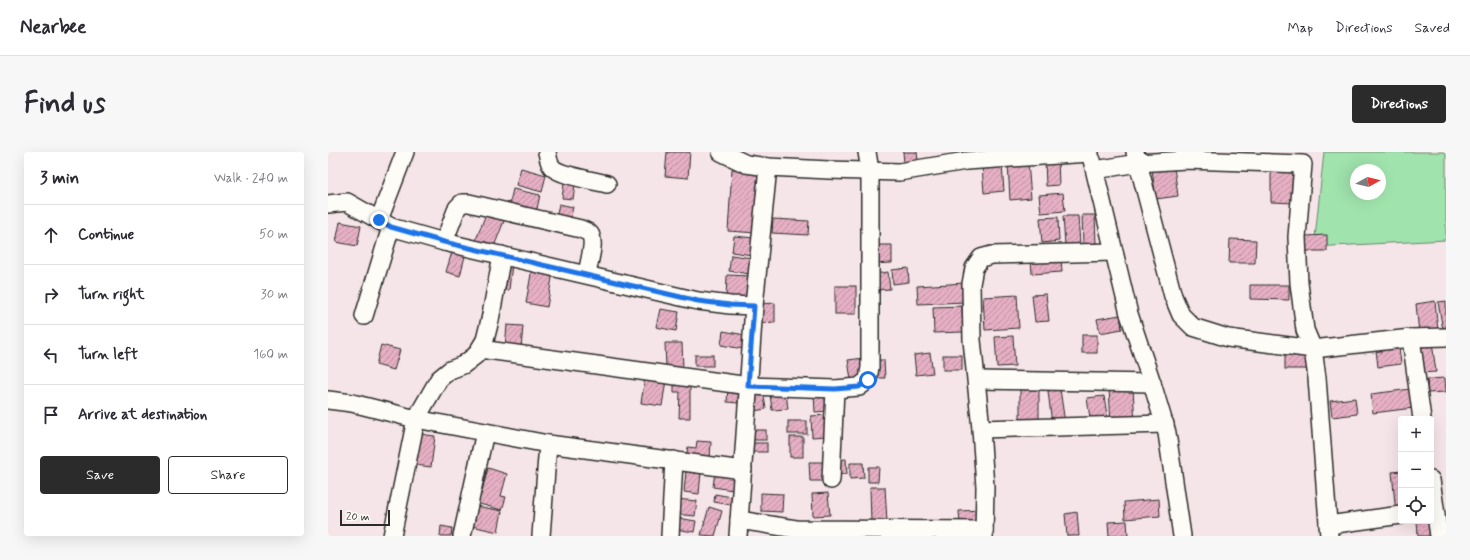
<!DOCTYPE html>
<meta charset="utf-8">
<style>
:root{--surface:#fff;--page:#f7f7f7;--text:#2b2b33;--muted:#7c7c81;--line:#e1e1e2;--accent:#2b2b2b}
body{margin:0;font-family:Mynerve,sans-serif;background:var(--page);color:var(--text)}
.controls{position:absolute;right:12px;bottom:12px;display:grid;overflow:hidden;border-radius:4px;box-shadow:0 4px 16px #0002}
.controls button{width:36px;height:36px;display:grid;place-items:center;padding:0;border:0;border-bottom:1px solid var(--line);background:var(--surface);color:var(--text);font:20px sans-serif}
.compass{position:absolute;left:1022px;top:12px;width:36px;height:36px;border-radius:50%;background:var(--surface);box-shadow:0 4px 16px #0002;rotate:82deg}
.scale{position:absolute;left:12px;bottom:10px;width:50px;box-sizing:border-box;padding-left:4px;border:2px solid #2b2b2b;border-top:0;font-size:11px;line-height:14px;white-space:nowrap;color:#2b2b2b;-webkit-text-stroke:3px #fdfcf7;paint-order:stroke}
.stop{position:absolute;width:12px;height:12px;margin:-9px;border:3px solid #1a73e8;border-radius:50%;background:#fff}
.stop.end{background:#1a73e8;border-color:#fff;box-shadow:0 1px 4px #0008}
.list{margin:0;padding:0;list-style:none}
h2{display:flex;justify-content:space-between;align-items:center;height:52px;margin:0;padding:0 16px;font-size:17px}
h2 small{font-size:13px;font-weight:400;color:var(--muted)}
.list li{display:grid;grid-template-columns:26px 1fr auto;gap:12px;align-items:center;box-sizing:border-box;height:60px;padding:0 16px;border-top:1px solid var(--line)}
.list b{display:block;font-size:15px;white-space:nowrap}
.list em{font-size:13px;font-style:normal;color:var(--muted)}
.actions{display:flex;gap:8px;padding:12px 16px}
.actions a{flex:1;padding:9px 0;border:1px solid var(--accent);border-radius:4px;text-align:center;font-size:14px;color:var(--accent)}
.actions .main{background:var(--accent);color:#fff}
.icon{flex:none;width:22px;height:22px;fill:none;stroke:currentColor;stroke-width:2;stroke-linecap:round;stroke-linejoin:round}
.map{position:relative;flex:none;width:1118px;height:384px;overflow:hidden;border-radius:4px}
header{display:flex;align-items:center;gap:24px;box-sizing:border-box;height:56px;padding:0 20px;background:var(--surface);border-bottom:1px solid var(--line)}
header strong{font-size:19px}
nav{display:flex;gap:22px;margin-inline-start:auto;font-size:14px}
.intro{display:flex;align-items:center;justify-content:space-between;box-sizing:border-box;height:96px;padding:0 24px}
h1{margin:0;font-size:28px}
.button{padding:10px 18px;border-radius:4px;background:var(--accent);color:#fff;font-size:14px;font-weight:700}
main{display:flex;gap:24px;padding:0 24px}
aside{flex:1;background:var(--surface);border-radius:4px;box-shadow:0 4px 16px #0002}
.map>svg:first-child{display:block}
.park{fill:#a0e3ad;stroke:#66876c;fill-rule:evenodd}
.building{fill:url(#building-hatch);stroke:#2b2b2b}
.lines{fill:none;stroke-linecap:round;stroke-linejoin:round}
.minor-casing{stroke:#2b2b2b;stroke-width:20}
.minor{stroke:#fdfcf7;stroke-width:17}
.route{stroke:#1a73e8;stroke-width:5}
</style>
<header>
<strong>Nearbee</strong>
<nav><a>Map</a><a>Directions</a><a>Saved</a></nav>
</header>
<div class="intro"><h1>Find us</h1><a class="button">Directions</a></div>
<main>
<aside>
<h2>3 min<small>Walk · 240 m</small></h2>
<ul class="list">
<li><svg class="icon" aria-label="ahead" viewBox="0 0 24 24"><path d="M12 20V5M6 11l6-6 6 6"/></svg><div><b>Continue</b></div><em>50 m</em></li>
<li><svg class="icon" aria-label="right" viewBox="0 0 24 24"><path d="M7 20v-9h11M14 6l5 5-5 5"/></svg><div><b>Turn right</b></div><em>30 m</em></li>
<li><svg class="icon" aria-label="left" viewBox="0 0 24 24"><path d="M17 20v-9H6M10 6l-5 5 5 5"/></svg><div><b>Turn left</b></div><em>160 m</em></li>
<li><svg class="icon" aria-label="arrive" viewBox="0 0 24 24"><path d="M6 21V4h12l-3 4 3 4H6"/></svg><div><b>Arrive at destination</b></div></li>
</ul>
<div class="actions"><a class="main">Save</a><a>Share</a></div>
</aside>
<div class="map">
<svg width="1118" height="384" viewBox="0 0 1118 384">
<defs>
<pattern id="building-hatch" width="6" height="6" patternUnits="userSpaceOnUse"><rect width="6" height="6" fill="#e6afc4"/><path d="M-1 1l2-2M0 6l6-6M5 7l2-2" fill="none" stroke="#bb8f9f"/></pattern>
</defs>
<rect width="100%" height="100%" fill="#f6e5e8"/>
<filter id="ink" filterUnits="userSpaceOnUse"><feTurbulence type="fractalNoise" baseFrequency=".025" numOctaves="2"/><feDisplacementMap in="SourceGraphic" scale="8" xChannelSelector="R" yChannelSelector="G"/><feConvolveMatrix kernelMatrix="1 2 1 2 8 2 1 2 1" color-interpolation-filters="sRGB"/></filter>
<g filter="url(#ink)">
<path class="park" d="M996,0H1118V88L986,95ZM1028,18H1052V42H1028Z"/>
<g class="building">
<polygon points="339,0 362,0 360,26 337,24"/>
<polygon points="575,0 589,0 590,9 576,11"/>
<polygon points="730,7 731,33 718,34 717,8"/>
<polygon points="700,10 703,46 682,48 680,11"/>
<polygon points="674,13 676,39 656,41 654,14"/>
<polygon points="846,15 850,44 828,47 824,18"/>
<polygon points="193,16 218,23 214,40 188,33"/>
<polygon points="404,17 433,18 429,81 400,79"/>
<polygon points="943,20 966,20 966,51 943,50"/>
<polygon points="237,24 248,26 245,47 234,46"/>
<polygon points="185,37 212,43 208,61 181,55"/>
<polygon points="735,41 737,59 713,61 711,43"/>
<polygon points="231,52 245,55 242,69 228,66"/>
<polygon points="158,62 176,69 165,97 147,90"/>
<polygon points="754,63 767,63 768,92 755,92"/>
<polygon points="735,64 750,64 752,92 737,93"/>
<polygon points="730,65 731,89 714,91 712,66"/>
<polygon points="445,67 481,69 480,83 444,81"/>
<polygon points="12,70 33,74 29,94 8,90"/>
<polygon points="999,83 999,99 978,99 978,84"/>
<polygon points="406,84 426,86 424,103 404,100"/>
<polygon points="902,87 928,88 927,111 901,111"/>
<polygon points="543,93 564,93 564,111 543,112"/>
<polygon points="124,100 137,104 132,124 118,120"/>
<polygon points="403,103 424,106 422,122 401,119"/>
<polygon points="733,106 734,120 704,122 703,108"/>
<polygon points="175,111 184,112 181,138 172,137"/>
<polygon points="204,116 225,120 219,155 198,151"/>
<polygon points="580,116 581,130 565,132 564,118"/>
<polygon points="560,120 562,137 549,138 547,122"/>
<polygon points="399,123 422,124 420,147 398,146"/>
<polygon points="637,131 638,150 590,152 589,134"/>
<polygon points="922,133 961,133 961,148 922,147"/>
<rect x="507" y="134" width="21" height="28"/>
<polygon points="718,142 721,169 707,170 704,143"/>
<polygon points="689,143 691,176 657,178 655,145"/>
<polygon points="1107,149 1110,179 1091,181 1088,152"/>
<polygon points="1118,149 1118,177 1115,178 1110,150"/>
<polygon points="447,151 447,170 433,171 432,152"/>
<polygon points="634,154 635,180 606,181 605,155"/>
<polygon points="332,157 351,160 348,179 328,175"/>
<polygon points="792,163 794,177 772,181 769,167"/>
<polygon points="179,173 195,174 193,197 177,195"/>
<polygon points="395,179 417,183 415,197 393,193"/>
<rect x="754" y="183" width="15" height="18"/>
<polygon points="685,184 687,214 669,215 667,185"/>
<polygon points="1104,190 1108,220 1092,221 1089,192"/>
<polygon points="337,191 354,191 355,216 338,216"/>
<polygon points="53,193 72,198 66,218 48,213"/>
<polygon points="1071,195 1073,212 1050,215 1048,198"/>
<rect x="957" y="199" width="22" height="18"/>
<polygon points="602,201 605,221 588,223 586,203"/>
<rect x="367" y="203" width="18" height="11"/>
<rect x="615" y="203" width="19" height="15"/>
<polygon points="536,206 538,225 523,228 520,208"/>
<polygon points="544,208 556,208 557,226 545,226"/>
<polygon points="317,225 338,228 334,254 313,251"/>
<polygon points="1117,226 1118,240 1100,241 1099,227"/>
<polygon points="346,230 362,230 362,266 351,266 352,240 346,240"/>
<polygon points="692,233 711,234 711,270 692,270"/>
<polygon points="400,235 411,236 410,251 399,250"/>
<polygon points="805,235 807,273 783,274 781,236"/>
<polygon points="732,237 737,271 724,272 720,239"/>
<polygon points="1083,237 1085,256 1045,261 1043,242"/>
<polygon points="435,238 438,257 426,259 423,240"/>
<polygon points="458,240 460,257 444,258 442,242"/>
<polygon points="500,241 501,259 487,260 486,242"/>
<polygon points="776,244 780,270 763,273 759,246"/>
<polygon points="1027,246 1029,262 1004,265 1002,249"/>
<polygon points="498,263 499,284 484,285 483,264"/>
<rect x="460" y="269" width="19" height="13"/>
<rect x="421" y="278" width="17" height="10"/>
<polygon points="91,282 107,284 103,315 87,313"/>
<rect x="462" y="285" width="13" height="20"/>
<polygon points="369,289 383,290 382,306 358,304 360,295 368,296"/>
<rect x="423" y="291" width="16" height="9"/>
<polygon points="518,307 519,322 505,323 505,308"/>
<polygon points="481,310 499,310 500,329 482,329"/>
<polygon points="522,311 535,311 536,326 522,327"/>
<polygon points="540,315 551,315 550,330 540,330"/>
<polygon points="160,316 179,322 173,344 178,345 174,358 148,351 151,342 153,343"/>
<polygon points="358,319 373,320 371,342 356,340"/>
<polygon points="387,319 408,322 405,338 385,335"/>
<polygon points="1073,319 1073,361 1068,362 1064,320"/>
<polygon points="542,335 557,335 559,370 543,371"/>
<polygon points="433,341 455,342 454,360 433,359"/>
<polygon points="500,341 502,363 485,364 484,342"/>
<polygon points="387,342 404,345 403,353 386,350"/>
<polygon points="347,347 369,349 367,364 346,362"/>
<polygon points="831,347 832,364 797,367 796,350"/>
<polygon points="143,353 174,359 170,380 139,373"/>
<polygon points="381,355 394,359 387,384 373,383"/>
<polygon points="653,358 654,372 632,373 631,359"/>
<polygon points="749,360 751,384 739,384 737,362"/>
<polygon points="349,366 368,369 366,380 347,377"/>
<polygon points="799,369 800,384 781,384 780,370"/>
<polygon points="1089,369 1103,369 1104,384 1090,384"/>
<polygon points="113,374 124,376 123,384 112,384"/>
</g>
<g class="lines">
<defs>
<g id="minor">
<path d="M219,0C220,5 221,12 224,15C230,23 268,29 279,32"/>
<polyline points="393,0 418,12 440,15"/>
<polyline points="807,0 810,11 858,8 975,12 969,85 971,131 977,178 985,197 989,226 1001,384"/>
<polyline points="764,8 801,162 824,231 839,281 854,384"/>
<polyline points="767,18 810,11 845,144 853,163 865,175 900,186 985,197 1083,186 1118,185"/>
<polyline points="0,52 19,50 63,75 116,90 370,149 402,153 426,154 410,384"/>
<polyline points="51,68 77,0"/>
<path d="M116,90L129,56L134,51H141L253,77C257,79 262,80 263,84C267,93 260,113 259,122"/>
<polyline points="426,154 440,15 501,18 571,20 638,9 762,1"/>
<polyline points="36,164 63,75"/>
<polyline points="1083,186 1094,267"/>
<polyline points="152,197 421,234 507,237 531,235 540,228 542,215 542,19 539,0"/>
<polyline points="649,228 824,231"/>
<polyline points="0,248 24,251 88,267 220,292 415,318"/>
<polyline points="653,277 837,272"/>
<polyline points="503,328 507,237"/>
<polyline points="1103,328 1111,384"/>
<polyline points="411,368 468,377 656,378"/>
<polyline points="1000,373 1073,363"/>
<polyline points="64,384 88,267 111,227 122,218 135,213 148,203 157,188 162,168 174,103"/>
<polyline points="134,384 157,280"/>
<polyline points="213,384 220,292"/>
<polyline points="342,384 346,308"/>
<polyline points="656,384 657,335 653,277 644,188 643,132 646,116 653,106 664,103 786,100"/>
</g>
</defs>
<use href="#minor" class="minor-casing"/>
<use href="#minor" class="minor"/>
</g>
</g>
<g class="lines" filter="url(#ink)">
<polyline class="route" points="51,68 63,75 116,90 370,149 402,153 426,154 420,234 507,237 531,235 540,228"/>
</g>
</svg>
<div class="controls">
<button>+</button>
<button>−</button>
<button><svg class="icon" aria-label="locate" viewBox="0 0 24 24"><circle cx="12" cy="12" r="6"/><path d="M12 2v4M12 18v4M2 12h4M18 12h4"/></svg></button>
</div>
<svg class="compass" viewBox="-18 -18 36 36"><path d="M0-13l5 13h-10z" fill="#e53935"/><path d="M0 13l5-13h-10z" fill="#7c7c81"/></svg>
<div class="scale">20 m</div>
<div class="stop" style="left:540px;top:228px"></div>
<div class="stop end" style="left:51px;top:68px"></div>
</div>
</main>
